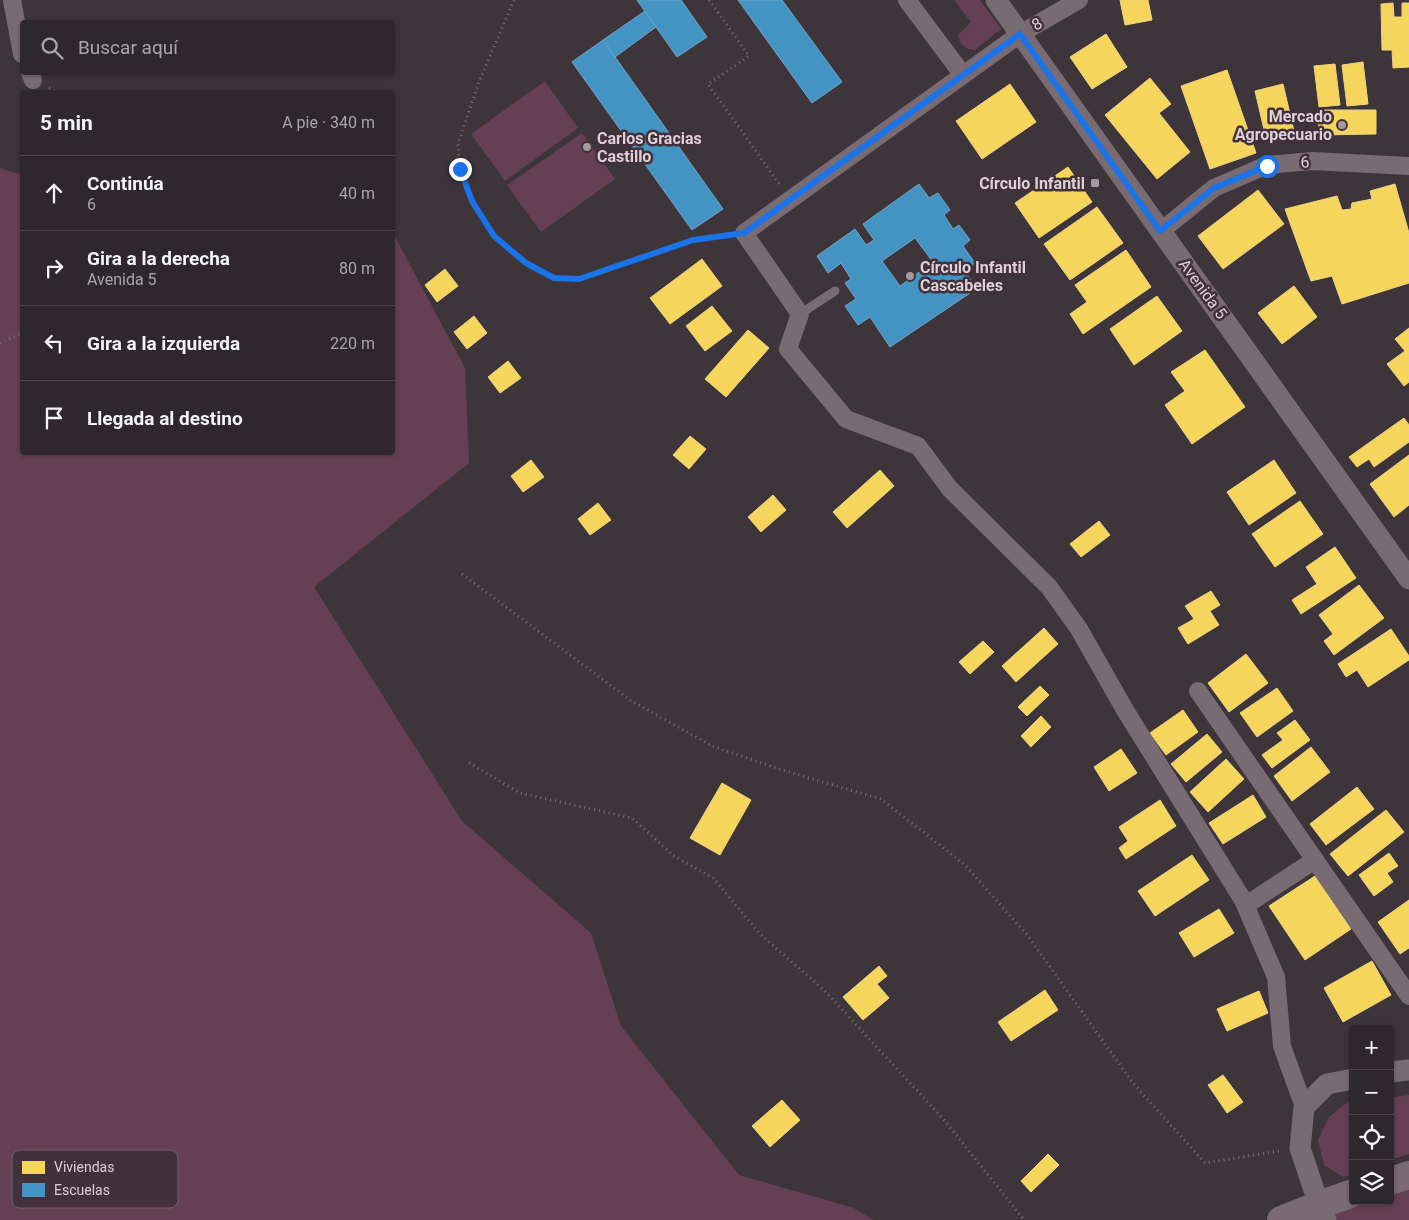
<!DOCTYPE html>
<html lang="es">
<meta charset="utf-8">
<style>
:root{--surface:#2e282c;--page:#3a3438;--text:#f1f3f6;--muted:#a7a6a9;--line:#494448}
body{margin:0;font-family:Roboto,sans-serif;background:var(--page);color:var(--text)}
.controls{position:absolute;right:15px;bottom:15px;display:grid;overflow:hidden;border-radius:5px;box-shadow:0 1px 4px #0004}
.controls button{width:45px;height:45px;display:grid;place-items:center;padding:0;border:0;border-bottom:1px solid var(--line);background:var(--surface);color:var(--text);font:25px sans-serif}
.stop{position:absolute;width:15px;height:15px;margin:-11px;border:4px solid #1a73e8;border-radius:50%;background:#fff}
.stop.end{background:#1a73e8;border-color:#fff;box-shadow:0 1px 5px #0008}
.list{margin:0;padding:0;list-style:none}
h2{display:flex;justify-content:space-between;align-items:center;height:65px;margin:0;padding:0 20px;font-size:21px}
h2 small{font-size:16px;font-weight:400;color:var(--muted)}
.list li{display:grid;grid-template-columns:32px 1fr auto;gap:15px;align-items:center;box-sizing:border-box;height:75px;padding:0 20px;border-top:1px solid var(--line)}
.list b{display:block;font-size:19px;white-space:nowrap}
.list p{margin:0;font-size:16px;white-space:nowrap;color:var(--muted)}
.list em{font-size:16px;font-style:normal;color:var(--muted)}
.icon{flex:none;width:28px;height:28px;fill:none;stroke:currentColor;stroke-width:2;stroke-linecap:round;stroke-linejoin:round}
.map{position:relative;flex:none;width:1409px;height:1220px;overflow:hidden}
.search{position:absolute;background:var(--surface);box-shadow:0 1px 4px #0004;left:20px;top:20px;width:375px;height:55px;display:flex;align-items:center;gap:12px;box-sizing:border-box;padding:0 18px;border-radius:5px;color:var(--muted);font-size:19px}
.panel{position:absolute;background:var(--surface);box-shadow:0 1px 4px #0004;left:20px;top:90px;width:375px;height:365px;border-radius:5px}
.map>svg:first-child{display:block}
.green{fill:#653f53}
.homes{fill:#f6d55c;stroke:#eed481}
.schools{fill:#4393c3;stroke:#71a6c9;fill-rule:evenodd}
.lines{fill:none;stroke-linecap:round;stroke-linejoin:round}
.path{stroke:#7d7277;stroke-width:3;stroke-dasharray:1 4;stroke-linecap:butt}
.service{stroke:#796b72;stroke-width:9}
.minor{stroke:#796b72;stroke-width:18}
.tertiary{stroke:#796b72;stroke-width:21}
.primary{stroke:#7a6b72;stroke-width:28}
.route{stroke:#1a73e8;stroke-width:6}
.poi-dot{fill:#a59a9f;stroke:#42313a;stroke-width:2}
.labels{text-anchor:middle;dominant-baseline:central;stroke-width:5;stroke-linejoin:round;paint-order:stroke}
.street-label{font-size:16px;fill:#dcd1d6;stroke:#42313a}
.poi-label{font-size:16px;font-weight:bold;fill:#dcd1d6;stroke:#42313a;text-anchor:end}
.key{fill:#42313a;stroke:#706169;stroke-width:1}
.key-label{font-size:14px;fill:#dcd1d6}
</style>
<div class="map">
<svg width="1409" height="1220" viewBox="0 0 1409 1220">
<rect width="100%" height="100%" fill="#3e353a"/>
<g class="green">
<path d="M954,0H980L1001,29L975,50C964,49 961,46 958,35L971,22Z"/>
<polygon points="545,81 578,128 505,181 471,134"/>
<polygon points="582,133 615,179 541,232 507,185"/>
<polygon points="0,168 22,175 22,452 392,452 393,233 465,368 469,463 314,587 462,821 591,933 621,1026 739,1175 854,1208 873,1220 0,1220"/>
<polygon points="1409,1095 1409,1154 1390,1160 1390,1098"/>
<polygon points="1349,1101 1353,1101 1353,1174 1343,1177 1324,1165 1318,1140 1329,1117"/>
<polygon points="1409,1185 1409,1220 1337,1220 1332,1211 1362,1201 1390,1201 1390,1192"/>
</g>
<g class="homes">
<polygon points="1120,0 1148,0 1152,20 1125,25"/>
<polygon points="1393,3 1394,17 1402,17 1402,3 1409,3 1409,67 1393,68 1392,50 1382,50 1381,4"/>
<polygon points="1106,34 1127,67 1092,89 1070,57"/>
<polygon points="1363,62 1368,104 1347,106 1342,65"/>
<polygon points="1335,64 1340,105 1319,107 1314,66"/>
<polygon points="1227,70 1256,153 1210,169 1181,86"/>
<polygon points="1150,78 1171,104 1159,113 1190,152 1157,179 1105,115"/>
<polygon points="1010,84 1036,122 982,159 956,121"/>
<polygon points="1283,84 1294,131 1266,138 1255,91"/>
<polygon points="1318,110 1376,110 1376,134 1319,135"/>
<polygon points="1068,167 1092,202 1039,238 1015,203"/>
<polygon points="1395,184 1409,233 1409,283 1342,304 1332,276 1311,281 1285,209 1337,196 1342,210 1351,209 1352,203 1372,199 1370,191"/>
<polygon points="1258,190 1284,224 1223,269 1198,236"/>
<polygon points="1097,207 1123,243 1070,280 1044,244"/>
<polygon points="1126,250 1151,287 1083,334 1070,314 1087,302 1075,285"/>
<polygon points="702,259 722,286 670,324 650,298"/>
<polygon points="445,269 458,286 437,302 425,285"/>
<polygon points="1294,286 1317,317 1282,344 1258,313"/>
<polygon points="1157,296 1182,331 1134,365 1110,329"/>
<polygon points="712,306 732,331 705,351 686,326"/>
<polygon points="474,316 487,333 467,349 454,332"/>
<polygon points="1409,328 1409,382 1404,386 1387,364 1405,351 1395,339"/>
<polygon points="748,330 769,348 726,397 705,379"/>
<polygon points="1205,350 1245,407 1192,444 1165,405 1185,391 1171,372"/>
<polygon points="508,361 521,378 500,393 488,377"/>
<polygon points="1404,418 1409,425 1409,442 1374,467 1369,459 1357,467 1349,457"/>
<polygon points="690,436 706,449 689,469 673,455"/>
<polygon points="1409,455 1409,505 1394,517 1370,484"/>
<polygon points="531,460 544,477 523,492 511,476"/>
<polygon points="1274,460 1296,493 1249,525 1227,492"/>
<polygon points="880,470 894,486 847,528 833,512"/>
<polygon points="773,495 786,510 761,532 748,517"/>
<polygon points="1300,501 1323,534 1275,567 1252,534"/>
<polygon points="598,503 611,520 590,535 578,519"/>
<polygon points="1099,521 1110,535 1081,557 1070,544"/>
<polygon points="1335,547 1356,578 1301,614 1292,600 1317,584 1306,567"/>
<polygon points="1359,585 1384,618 1334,655 1324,641 1333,634 1319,615"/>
<polygon points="1211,591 1220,605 1210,611 1219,625 1188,644 1178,628 1194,619 1185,606"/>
<polygon points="1044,628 1058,644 1016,682 1002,666"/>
<polygon points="1391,629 1409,656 1409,660 1368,687 1357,670 1346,677 1338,664"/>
<polygon points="983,641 994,652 970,674 959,662"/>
<polygon points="1246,654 1268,683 1229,712 1208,683"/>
<polygon points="1040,686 1049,695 1027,716 1018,707"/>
<polygon points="1277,688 1293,711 1257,737 1240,713"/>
<polygon points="1183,710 1198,732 1166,755 1150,733"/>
<polygon points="1041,716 1051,727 1031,747 1021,736"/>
<polygon points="1295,720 1310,740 1272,768 1262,755 1283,740 1277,733"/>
<polygon points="1207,734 1222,752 1186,782 1171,764"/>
<polygon points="1311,747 1330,772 1292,801 1274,776"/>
<polygon points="1121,749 1137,773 1109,791 1094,767"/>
<polygon points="1226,759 1244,779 1208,812 1190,792"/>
<polygon points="722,783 751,800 720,855 690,838"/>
<polygon points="1357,787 1374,809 1326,845 1310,824"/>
<polygon points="1253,795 1266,817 1223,844 1209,823"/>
<polygon points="1160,800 1176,826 1126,859 1119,848 1128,841 1119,827"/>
<polygon points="1386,810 1404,832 1348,876 1330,854"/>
<polygon points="1389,853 1398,866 1387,873 1393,882 1374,896 1359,875"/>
<polygon points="1192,855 1209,880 1155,916 1138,891"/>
<polygon points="1315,876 1351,929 1305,960 1269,906"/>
<polygon points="1409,900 1409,948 1400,954 1378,922"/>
<polygon points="1219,909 1234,933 1194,957 1179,933"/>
<polygon points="1372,961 1391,995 1343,1022 1324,988"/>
<polygon points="879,966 887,976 877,984 889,998 863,1020 843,997"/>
<polygon points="1045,990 1058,1010 1011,1041 998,1022"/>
<polygon points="1259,991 1268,1013 1227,1031 1217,1009"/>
<polygon points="1223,1075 1243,1102 1227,1113 1208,1085"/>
<polygon points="782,1100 800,1120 770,1147 752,1126"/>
<polygon points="1048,1154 1059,1165 1031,1192 1021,1181"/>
</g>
<g class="schools">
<polygon points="637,0 681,0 707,37 677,57"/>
<polygon points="738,0 782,0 842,82 812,103"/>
<polygon points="645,11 656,27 615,57 603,40"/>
<polygon points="603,40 723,209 692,230 572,62"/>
<path d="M919,184L929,198L938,193L950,210L944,215L953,229L959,225L970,240L963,246L975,263L965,271L976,289L890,347L870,317L858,325L845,306L856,299L845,283L851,279L841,263L828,273L817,256L855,229L866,245L874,240L863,224ZM915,238L933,262L900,286L882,261Z"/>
</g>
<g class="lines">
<g class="path">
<polyline points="514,0 479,82 458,144 460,169 472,201 494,236 526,263 554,278 579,279 693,240 725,236"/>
<polyline points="709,0 749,56 708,84 780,185"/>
<polyline points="49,88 58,92"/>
<polyline points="0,343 22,333"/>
<polyline points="462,574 630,700 712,746 785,771 881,799 964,864 1028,936 1132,1082 1205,1163 1279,1151"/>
<polyline points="469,763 520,793 632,818 674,856 713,878 760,934 825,991 945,1121 1024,1220"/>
</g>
<polyline class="service" points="800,314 835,291"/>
<g class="minor">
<polyline points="12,0 22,54"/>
<polyline points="907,0 963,75"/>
<polyline points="1079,0 1020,34 744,233 800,314 788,349 846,419 918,446 950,489 1049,587 1079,629 1125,710 1243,900 1276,977 1282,1046 1304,1107"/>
<polyline points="30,72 33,80"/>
<polyline points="1161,231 1214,188 1267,165 1312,161 1409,166"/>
<polyline points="1198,691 1409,996"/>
<polyline points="1246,905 1315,860"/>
</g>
<g class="tertiary">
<polyline points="996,0 1409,579"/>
<polyline points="1390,1072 1409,1070"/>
<polyline points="1326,1220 1319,1205 1300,1148 1304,1107 1327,1084 1353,1079"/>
</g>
<g class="primary">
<polyline points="1390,1181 1409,1175"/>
<polyline points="1281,1220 1319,1205 1353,1193"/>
</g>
</g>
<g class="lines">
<polyline class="route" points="460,169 472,201 494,236 526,263 554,278 579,279 693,240 744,233 1020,34 1160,231 1214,188 1267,166"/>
</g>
<g class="poi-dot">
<circle cx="1342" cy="125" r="5"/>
<circle cx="587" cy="147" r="5"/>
<rect x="1090" y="178" width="10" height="10" rx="2.5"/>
<circle cx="910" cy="276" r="5"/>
</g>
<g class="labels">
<g class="street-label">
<text transform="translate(1037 24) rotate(-30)">8</text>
<text transform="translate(1305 162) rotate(-3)">6</text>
<text transform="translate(1203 289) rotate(54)">Avenida 5</text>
</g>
<g class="poi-label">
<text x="1332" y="116">Mercado<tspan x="1332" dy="18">Agropecuario</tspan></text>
<text x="597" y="138" text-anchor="start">Carlos Gracias<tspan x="597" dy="18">Castillo</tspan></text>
<text x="1085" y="183">Círculo Infantil</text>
<text x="920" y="267" text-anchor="start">Círculo Infantil<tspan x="920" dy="18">Cascabeles</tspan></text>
</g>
</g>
<rect x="12" y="1150" width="166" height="58" rx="8" class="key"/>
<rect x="22" y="1161" width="23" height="13" fill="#f6d55c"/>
<rect x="22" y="1183" width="23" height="14" fill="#4393c3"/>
<g class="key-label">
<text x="54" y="1172">Viviendas</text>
<text x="54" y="1195">Escuelas</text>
</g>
</svg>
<div class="controls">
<button>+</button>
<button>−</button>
<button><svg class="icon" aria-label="locate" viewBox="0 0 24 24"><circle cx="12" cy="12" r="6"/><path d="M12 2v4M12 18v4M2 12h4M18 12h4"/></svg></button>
<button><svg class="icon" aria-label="layers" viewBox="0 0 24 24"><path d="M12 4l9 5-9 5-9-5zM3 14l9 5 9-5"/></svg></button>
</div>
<div class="stop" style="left:1267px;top:166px"></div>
<div class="stop end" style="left:460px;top:169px"></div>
<div class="search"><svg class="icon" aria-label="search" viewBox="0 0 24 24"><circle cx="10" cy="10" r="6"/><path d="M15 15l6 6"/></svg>Buscar aquí</div>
<section class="panel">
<h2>5 min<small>A pie · 340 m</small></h2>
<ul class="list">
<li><svg class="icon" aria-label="ahead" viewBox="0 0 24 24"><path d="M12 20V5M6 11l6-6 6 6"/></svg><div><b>Continúa</b><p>6</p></div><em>40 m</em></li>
<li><svg class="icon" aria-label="right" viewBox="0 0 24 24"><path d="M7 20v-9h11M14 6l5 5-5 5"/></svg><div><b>Gira a la derecha</b><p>Avenida 5</p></div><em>80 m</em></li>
<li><svg class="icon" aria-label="left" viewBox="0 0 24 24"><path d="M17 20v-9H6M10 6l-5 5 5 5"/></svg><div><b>Gira a la izquierda</b></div><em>220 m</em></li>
<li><svg class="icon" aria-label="arrive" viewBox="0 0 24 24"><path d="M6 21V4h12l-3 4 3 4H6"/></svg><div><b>Llegada al destino</b></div></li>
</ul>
</section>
</div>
